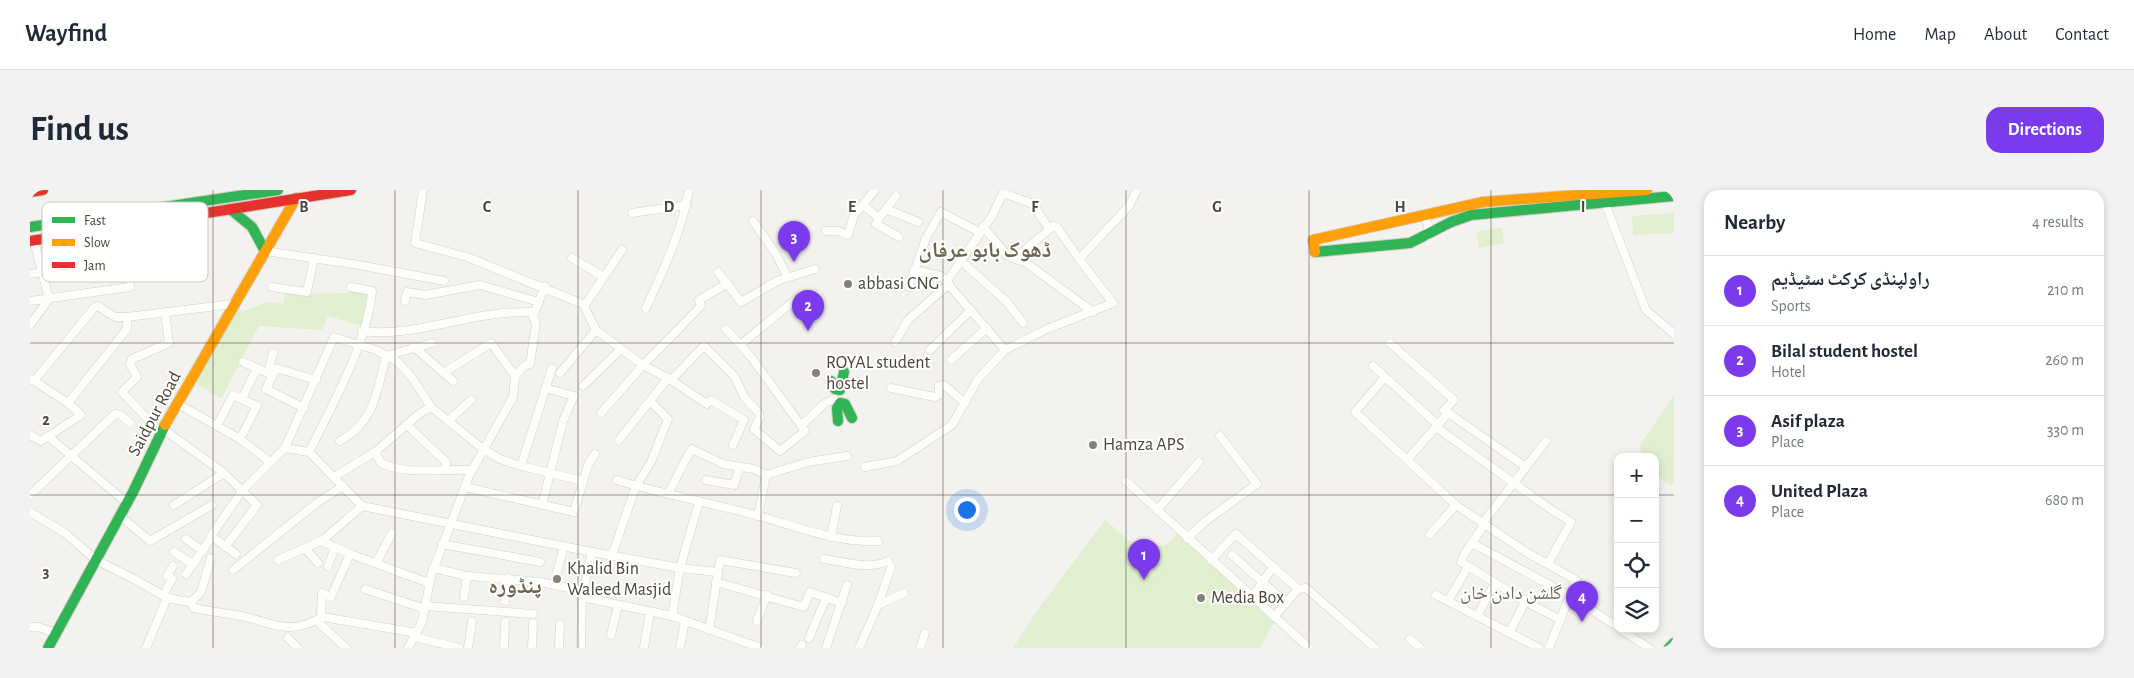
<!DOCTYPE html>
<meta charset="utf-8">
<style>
:root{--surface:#fff;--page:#f2f2f3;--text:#1f2937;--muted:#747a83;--line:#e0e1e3;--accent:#7c3aed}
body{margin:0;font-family:"Alegreya Sans","Noto Naskh Arabic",sans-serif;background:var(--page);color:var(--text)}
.controls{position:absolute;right:15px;bottom:15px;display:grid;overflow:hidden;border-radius:10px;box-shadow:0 2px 8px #0003}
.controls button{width:45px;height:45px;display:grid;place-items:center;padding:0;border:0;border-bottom:1px solid var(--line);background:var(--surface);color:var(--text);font:25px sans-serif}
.you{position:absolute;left:936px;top:319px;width:18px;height:18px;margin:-12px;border:4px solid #fff;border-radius:50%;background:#1a73e8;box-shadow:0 0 0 8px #1a73e833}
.badge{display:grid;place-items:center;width:32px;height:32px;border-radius:50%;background:var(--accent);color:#fff;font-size:16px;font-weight:700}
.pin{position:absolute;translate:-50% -41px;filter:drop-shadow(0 1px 2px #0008)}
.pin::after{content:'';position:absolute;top:26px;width:18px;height:15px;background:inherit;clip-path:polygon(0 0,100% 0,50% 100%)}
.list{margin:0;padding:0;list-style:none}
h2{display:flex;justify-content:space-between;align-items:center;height:65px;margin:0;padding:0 20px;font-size:21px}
h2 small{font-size:16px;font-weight:400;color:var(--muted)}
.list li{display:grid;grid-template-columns:32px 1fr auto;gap:15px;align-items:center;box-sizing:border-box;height:70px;padding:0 20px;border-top:1px solid var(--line)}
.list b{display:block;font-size:19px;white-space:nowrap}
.list p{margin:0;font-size:16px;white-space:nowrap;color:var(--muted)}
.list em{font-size:16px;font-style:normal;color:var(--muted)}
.icon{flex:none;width:28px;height:28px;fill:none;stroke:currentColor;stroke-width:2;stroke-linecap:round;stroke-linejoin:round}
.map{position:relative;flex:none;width:1644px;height:458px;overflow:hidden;border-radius:15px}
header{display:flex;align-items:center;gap:30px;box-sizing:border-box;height:70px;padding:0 25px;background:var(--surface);border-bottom:1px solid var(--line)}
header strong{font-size:24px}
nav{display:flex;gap:28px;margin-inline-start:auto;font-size:18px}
.intro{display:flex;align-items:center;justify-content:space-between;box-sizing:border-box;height:120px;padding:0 30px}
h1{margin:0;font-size:35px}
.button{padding:12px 22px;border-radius:15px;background:var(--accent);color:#fff;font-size:18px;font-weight:700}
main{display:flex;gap:30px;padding:0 30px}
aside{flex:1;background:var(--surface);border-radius:15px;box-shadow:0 2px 8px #0003}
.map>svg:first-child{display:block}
.green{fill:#e1eecf}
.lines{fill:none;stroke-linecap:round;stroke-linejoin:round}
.street-casing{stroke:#d2d0cb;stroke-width:9}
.fast-casing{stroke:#d3cfc5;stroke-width:12}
.slow-casing{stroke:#d3cfc5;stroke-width:12}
.jam-casing{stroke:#d3cfc5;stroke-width:12}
.street{stroke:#fdfdfc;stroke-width:8}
.fast{stroke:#30b455;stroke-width:10}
.slow{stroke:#ff9f0a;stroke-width:10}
.jam{stroke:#e5322d;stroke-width:10}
.grid{fill:none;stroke:#4b4439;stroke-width:1;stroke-opacity:0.55}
.poi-dot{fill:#868178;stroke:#fff;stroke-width:2}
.labels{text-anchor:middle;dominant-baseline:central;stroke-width:4;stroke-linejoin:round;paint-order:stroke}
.poi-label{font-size:18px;fill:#4b4439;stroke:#fff;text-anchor:start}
.street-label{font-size:18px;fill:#4b4439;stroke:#fff}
.neighbourhood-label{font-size:19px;fill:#6e6250;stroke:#fff}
.district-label{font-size:22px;font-weight:bold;fill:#6e6250;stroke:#fff}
.key{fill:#fff;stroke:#c9c7c4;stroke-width:1}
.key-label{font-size:14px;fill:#4b4439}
.grid-label{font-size:16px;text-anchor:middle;font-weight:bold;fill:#4b4439;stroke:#fff;stroke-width:4;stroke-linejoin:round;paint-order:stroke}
</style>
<header>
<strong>Wayfind</strong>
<nav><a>Home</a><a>Map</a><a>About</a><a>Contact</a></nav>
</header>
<div class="intro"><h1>Find us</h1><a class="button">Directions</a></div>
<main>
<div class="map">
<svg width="1644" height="458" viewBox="0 0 1644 458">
<rect width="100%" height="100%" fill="#f4f2ee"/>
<g class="green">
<polygon points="1644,23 1644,43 1603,45 1602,26"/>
<polygon points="1472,37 1474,53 1449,58 1446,42"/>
<polygon points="321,97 342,101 334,137 298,126 292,140 229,136 191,209 161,191 203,114 212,122 238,112 253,114 255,104 318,103"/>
<polygon points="1644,205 1644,290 1641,296 1625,285 1625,267 1612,267 1610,255"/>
<polygon points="1075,330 1101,352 1135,356 1148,343 1244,432 1230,458 983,458 1005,424"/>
</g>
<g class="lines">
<defs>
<g id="street">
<polyline points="393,0 385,53 437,67 553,114 566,140 613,175 641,190 677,214 681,210 714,230 703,255"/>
<polyline points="1573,8 1616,120 1644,144"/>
<polyline points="833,15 849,28 866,6"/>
<polyline points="856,19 888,32"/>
<polyline points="602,23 656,15"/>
<polyline points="1393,26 1398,34 1397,46"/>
<polyline points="849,28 846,34 869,47"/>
<polyline points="723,31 746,64 757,86"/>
<polyline points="953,37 979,67 995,72 1063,122"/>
<polyline points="796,41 808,41 818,45 824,25 845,0"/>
<polyline points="235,61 329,75 414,91"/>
<polyline points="988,66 1023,36 1027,37 1049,69"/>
<polyline points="542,68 574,87"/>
<polyline points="930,70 977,112 993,133"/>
<polyline points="884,80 911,86 975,160"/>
<polyline points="688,82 711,112 747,91 785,79"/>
<polyline points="0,84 13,82"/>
<polyline points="917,91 962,26 973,3 1003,14 1019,39"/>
<polyline points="242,97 277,102 284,68"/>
<polyline points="879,97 896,48 911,22 949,42"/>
<polyline points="0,111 100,97 93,36"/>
<polyline points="375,111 377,102 395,105 450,95 509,112"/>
<polyline points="555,115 592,60"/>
<path d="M616,118C634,79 651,43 659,0"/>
<polyline points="135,122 139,153 102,169 100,174 107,187 92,202 127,239 133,239 194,283 227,315 195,357"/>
<polyline points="0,135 19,109 4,51"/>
<path d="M332,141C378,147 421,129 466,124C479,122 492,122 505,122"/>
<polyline points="865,152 878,130 919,94"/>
<polyline points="1360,153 1424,210 1414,220 1496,277"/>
<polyline points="710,155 765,110 788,105"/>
<polyline points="384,157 423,191"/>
<polyline points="900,160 941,120"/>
<polyline points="921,170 957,138"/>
<polyline points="213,172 243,185"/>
<polyline points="1343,176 1408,235"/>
<polyline points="415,182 461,153 485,186"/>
<polyline points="238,183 243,163"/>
<polyline points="530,183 566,140"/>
<polyline points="1355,187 1325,222 1426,315 1496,362 1546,390 1519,458"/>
<polyline points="641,190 674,156 704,186 715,208 729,223 730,227 724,239 750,261 775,241 721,167 696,139"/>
<polyline points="4,191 64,118 68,116 85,127 97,127 203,114"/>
<polyline points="553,196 591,159"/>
<polyline points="861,198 905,207 909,205 909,196 914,195 935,213"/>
<polyline points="212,209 227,178"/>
<polyline points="38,213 97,139 97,127"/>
<polyline points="148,214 210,249 240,272"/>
<polyline points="274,218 236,199 246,178 286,190"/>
<polyline points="571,223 613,175 671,116 669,110 698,93"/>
<polyline points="418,231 441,210"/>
<polyline points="377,235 416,272 416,279"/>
<polyline points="187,236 203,205 227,216 210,249"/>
<polyline points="771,236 794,214 804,209"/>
<polyline points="1406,237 1513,314 1541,332 1518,374"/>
<polyline points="0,245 11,251 51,225 38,213 1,189"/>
<polyline points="19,247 97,313"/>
<polyline points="589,250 638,188"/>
<path d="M310,251C345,232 347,201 356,166L402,153"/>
<polyline points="255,258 279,262 332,316 562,362 650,378 687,382"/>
<path d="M279,262C302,216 338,151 342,101L321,97"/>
<path d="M345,262L351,273C379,286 411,278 442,280"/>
<polyline points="1377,270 1418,223"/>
<polyline points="491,276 522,178"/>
<polyline points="835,277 867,271 922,235 948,189 975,160 1017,139 1083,113 1049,69 1099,16 1107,0"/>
<polyline points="304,287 345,262 389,224 401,217"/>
<path d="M587,290C634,305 682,313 729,326C768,337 807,353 848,351"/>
<polyline points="676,290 704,295 710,277"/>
<polyline points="1096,291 1279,458"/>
<polyline points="435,297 544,322 558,275 565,264"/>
<path d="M638,304C647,288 652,274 662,259L693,274L724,279L736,285L778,272L817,266"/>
<polyline points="0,305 85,224 91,225 100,233"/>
<polyline points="144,315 194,283"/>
<polyline points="512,315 533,231 544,206 515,198"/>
<polyline points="1127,320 1169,272"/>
<path d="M0,322L35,343L66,370L106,390L137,408L160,412L164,418C178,421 192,423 206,425C244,432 255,447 293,427L387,443"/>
<polyline points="90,326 120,351 182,315"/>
<polyline points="728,326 736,285"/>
<polyline points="1452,334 1516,251"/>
<polyline points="1454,335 1433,366 1431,372 1500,414 1531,430"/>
<polyline points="1400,344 1426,315"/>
<polyline points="801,347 807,316"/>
<polyline points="1157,348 1177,330 1227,294 1190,246"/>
<polyline points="156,349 173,361"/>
<polyline points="291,351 323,365 399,393"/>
<polyline points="1442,353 1540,406 1588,437"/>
<polyline points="412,354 510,372"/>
<polyline points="275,358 288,373"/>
<polyline points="144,362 163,374"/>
<polyline points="206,364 181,346 212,301 255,258 304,147 346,160 368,172 383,189 401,217 453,259 470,269 491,276 553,291"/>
<polyline points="582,365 606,296 621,272 638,229 620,211"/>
<polyline points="1202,365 1256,413"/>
<path d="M794,369C814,372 839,380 858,371"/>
<polyline points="248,370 293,350 332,316"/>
<polyline points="1181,370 1206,344 1268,399"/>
<polyline points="346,373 362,343"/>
<polyline points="298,376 305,357"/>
<polyline points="403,378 437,386 510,392 553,401"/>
<polyline points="203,380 288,312 313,296"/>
<polyline points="527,382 534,356"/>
<polyline points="156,384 181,348"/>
<polyline points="686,392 774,417 780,402 812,413"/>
<polyline points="335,399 395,419"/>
<polyline points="1406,405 1509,458"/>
<polyline points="133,406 142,389 137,386 143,376"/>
<path d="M1222,406C1231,397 1234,387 1244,377"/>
<polyline points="434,407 437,386"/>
<polyline points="552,407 642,426 731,458"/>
<polyline points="475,411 478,388"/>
<polyline points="1418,411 1438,377"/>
<polyline points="161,412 171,402 181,368"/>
<polyline points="848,415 861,377"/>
<polyline points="396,416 503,424"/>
<polyline points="642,426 650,378 669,312"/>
<polyline points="1447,426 1465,393"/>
<polyline points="1244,427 1268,399 1276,398 1345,458"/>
<polyline points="291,428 292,403 301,407 320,364"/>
<polyline points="287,431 316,458"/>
<polyline points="727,431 737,405"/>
<polyline points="0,437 8,437 26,443"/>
<polyline points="1590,439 1619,458"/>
<polyline points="679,440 690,370 766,383"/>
<polyline points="1479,443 1496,410"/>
<polyline points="581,445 588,415"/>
<polyline points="385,447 429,458"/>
<polyline points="258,448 268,458"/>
<polyline points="779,448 796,408"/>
<polyline points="1380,449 1390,458"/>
<polyline points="614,457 620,422"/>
<polyline points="116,458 137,408"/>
<polyline points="378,458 392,432 401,386 439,286 483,207 485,186 494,176 500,174 506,134 503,126 515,96"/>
<polyline points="438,458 442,431"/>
<polyline points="474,458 475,432"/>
<polyline points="502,458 503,433"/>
<polyline points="529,458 530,434"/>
<polyline points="551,458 552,407 562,362"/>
<polyline points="650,458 655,431"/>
<polyline points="770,458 772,455"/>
<polyline points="796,458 817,395"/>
<polyline points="829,458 848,415 874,403"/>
<polyline points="890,458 895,443"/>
</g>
<g id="fast">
<polyline points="200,19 222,37 235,61"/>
<polyline points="0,37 248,0"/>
<polyline points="1285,62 1380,53 1421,32 1441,25 1644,6"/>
<polyline points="801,191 805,199 810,200 814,182"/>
<polyline points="808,231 807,218 810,213 815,214 822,228"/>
<polyline points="18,458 103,302 135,235"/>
<polyline points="1639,458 1644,453"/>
</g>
<g id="slow">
<polyline points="1285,62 1283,50 1453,12 1617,0"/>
<polyline points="135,235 266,8"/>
</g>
<g id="jam">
<polyline points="0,2 13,0"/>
<polyline points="0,51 321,0"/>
</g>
</defs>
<use href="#street" class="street-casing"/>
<use href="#fast" class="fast-casing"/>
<use href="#slow" class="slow-casing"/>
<use href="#jam" class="jam-casing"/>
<use href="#street" class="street"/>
<use href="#fast" class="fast"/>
<use href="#slow" class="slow"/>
<use href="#jam" class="jam"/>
</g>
<path class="grid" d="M183,0V458M365,0V458M548,0V458M731,0V458M913,0V458M1096,0V458M1279,0V458M1461,0V458M0,153H1644M0,305H1588M1625,305H1644"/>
<g class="poi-dot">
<circle cx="818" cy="94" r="5"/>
<circle cx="786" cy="183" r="5"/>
<circle cx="1063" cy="255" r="5"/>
<circle cx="527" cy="389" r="5"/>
<circle cx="1171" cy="408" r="5"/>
</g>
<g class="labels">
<g class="poi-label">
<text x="828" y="94">abbasi CNG</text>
<text x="796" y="173">ROYAL student<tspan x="796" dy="21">hostel</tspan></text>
<text x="1073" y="255">Hamza APS</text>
<text x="537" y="379">Khalid Bin<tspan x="537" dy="21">Waleed Masjid</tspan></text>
<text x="1181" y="408">Media Box</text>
</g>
<g class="street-label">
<text transform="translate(125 224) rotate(-62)">Saidpur Road</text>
</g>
<g class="neighbourhood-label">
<text x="1481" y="403">گلشن دادن خان</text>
</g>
<g class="district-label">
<text x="955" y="60">ڈھوک بابو عرفان</text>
<text x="485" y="396">پنڈورہ</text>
</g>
</g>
<rect x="12" y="12" width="166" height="80" rx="8" class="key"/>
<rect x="22" y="27" width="23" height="6" fill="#30b455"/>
<rect x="22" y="49" width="23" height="7" fill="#ff9f0a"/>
<rect x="22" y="72" width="23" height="6" fill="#e5322d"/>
<g class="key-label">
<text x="54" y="35">Fast</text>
<text x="54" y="57">Slow</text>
<text x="54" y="80">Jam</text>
</g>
<g class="grid-label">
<text x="274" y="22">B</text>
<text x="457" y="22">C</text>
<text x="639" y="22">D</text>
<text x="822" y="22">E</text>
<text x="1005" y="22">F</text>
<text x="1187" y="22">G</text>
<text x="1370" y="22">H</text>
<text x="1553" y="22">I</text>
<text x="16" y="235">2</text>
<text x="16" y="387">3</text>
</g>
</svg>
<div class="controls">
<button>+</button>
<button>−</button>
<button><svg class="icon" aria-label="locate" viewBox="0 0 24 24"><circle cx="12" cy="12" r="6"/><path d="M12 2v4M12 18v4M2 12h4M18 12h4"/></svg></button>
<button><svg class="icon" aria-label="layers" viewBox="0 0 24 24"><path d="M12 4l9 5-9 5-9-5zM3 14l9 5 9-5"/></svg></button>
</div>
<div class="you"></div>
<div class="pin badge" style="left:1114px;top:390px">1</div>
<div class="pin badge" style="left:778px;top:141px">2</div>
<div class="pin badge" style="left:764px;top:72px">3</div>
<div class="pin badge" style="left:1552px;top:432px">4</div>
</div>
<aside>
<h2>Nearby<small>4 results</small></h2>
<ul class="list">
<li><span class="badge">1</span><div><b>راولپنڈی کرکٹ سٹیڈیم</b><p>Sports</p></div><em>210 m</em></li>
<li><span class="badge">2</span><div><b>Bilal student hostel</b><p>Hotel</p></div><em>260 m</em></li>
<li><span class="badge">3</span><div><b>Asif plaza</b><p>Place</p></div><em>330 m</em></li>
<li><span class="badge">4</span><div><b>United Plaza</b><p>Place</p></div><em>680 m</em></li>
</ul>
</aside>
</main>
